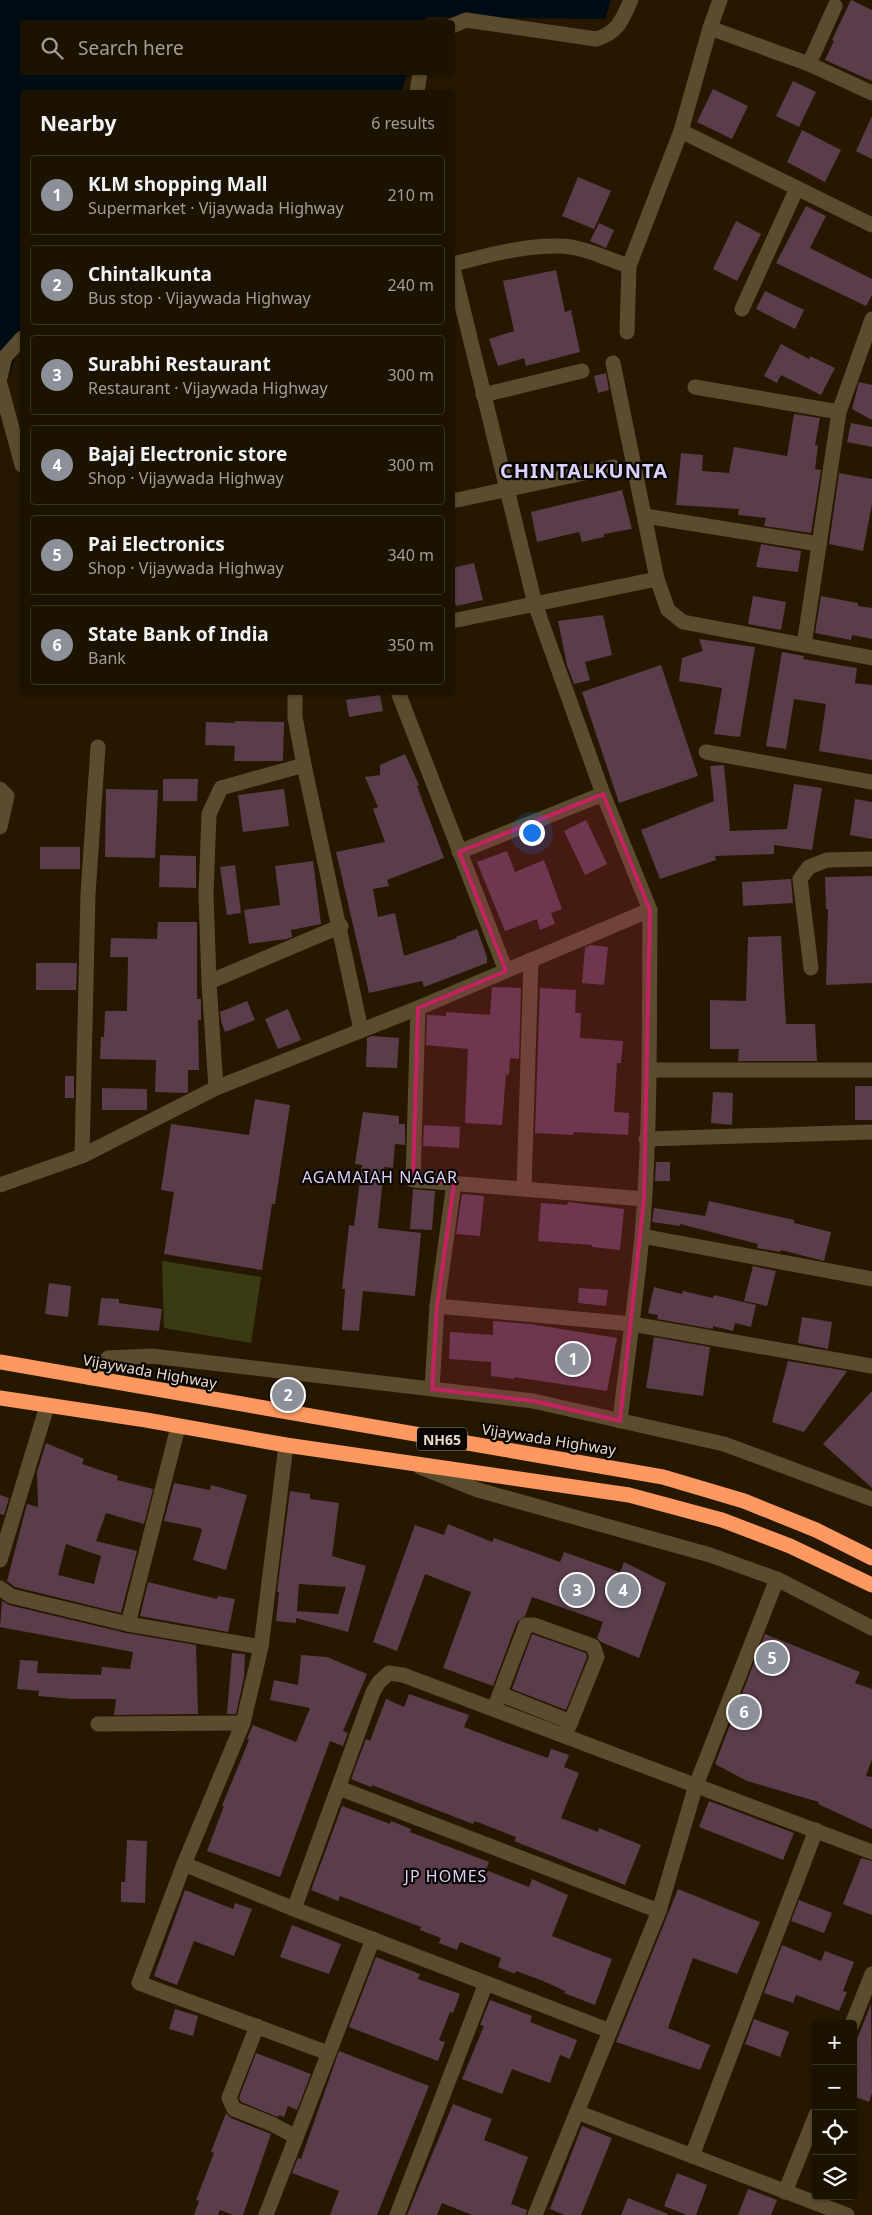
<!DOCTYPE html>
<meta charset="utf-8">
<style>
:root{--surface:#1c1200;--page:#29200f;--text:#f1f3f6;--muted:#a09e99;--line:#3a3222;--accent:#8c9099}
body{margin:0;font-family:"Noto Sans",sans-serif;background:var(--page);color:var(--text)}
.controls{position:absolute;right:15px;bottom:15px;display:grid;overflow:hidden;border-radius:5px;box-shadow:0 1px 4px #0004}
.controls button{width:45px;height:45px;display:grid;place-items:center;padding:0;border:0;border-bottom:1px solid var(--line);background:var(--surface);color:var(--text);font:25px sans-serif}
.you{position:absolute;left:531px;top:832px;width:18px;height:18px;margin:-12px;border:4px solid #fff;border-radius:50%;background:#1a73e8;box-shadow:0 0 0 8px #1a73e833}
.badge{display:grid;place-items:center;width:32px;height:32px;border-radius:50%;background:var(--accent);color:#fff;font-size:16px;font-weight:700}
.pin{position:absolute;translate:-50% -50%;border:2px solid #fff;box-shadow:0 1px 5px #0006}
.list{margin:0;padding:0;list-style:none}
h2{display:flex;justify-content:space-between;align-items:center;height:65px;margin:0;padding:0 20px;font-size:21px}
h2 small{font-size:16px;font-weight:400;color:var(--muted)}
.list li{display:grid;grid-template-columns:32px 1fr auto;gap:15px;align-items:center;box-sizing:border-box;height:80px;margin:0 10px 10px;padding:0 10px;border:1px solid var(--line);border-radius:5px}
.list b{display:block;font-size:19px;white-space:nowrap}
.list p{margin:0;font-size:16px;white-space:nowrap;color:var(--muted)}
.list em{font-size:16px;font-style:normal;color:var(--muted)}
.icon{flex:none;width:28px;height:28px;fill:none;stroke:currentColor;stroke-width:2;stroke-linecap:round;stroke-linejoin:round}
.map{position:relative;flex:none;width:872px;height:2215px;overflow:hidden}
.search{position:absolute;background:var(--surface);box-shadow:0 1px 4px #0004;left:20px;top:20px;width:435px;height:55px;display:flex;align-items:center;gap:12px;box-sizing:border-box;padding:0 18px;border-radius:5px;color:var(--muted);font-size:19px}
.panel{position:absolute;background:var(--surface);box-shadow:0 1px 4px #0004;left:20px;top:90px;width:435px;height:605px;border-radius:5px}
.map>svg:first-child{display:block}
.green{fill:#3a3b12}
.water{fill:#000c15}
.building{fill:#5a3c4b;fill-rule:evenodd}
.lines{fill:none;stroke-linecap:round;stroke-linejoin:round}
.minor{stroke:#5c4c2f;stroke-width:15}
.highway{stroke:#fd9960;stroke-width:15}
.marked{fill:#c42261;fill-opacity:0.2;stroke:#c42261;stroke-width:4;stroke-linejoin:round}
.labels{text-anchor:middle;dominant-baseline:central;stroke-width:4.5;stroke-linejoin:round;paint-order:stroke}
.shield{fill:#0a0500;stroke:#a39b8e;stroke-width:1}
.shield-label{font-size:14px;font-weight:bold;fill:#e4dbcb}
.street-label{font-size:15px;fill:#e4dbcb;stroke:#0a0500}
.neighbourhood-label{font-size:16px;letter-spacing:1px;fill:#d9d1fc;stroke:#0a0500}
.district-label{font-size:20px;font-weight:bold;letter-spacing:1px;fill:#d9d1fc;stroke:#0a0500}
</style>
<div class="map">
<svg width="872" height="2215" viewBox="0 0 872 2215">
<rect width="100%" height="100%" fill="#261800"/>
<polygon class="green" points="162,1261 261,1277 251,1343 164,1328"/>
<polygon class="water" points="0,0 611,0 605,19 427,17 425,22 22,22 22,72 408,73 401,92 22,92 22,336 0,403"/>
<g class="building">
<polygon points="851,0 872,10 872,81 825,60 834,41 832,40"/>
<polygon points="793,81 816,92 799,127 776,116"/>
<polygon points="713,89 748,106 732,139 697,122"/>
<polygon points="872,116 872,159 856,151"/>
<polygon points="802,130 841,150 825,182 787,162"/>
<polygon points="578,177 611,191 594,229 562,216"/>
<polygon points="806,206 826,216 810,248 872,279 872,295 866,306 776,263"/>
<polygon points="736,221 761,234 737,281 713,269"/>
<polygon points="599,223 614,230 606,248 590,241"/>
<polygon points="556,270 565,312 571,310 580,352 526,366 524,358 498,366 489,339 514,331 503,281"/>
<polygon points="765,291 804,310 795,329 756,309"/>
<polygon points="781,344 809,359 810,356 835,368 821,395 781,375 777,383 764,376"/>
<polygon points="606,373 609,390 598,393 594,376"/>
<polygon points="859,382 872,385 872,420 852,409"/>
<polygon points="794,414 820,418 815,445 818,446 815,469 821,470 811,533 764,526 766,518 738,515 739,509 676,505 681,453 703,455 702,471 729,473 734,447 787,456"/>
<polygon points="851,423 872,427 872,447 847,442"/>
<polygon points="839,473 872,479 872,504 863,551 829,544"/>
<polygon points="622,490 632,529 604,534 604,537 582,542 579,532 537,542 531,512"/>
<polygon points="761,544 801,551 798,572 756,567"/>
<polygon points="474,563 483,600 456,606 452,590 452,568"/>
<polygon points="753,596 786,602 781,630 748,624"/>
<polygon points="821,596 858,603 858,606 872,608 872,639 852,635 851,640 815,633"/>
<polygon points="603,615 612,655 585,662 590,680 574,684 567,665 558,621"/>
<polygon points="699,639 755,647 740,737 714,734 722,688 679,681 682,658 703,651"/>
<polygon points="782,652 804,656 803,659 857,668 855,683 872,685 872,760 819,751 826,704 794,699 786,749 766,746"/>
<polygon points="661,665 698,776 619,803 582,692"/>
<polygon points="380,695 383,711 349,717 346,700"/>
<polygon points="235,721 284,722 283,761 234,761 235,746 205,745 206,722 235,723"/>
<polygon points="405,754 419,785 417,786 444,858 387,880 389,886 373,889 378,917 395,913 404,956 457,938 456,937 477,929 487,957 487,963 424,987 422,981 369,993 336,852 385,842 373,809 378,807 365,777 380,775 380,765"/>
<polygon points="724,765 730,831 787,829 794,784 822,788 812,850 774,845 774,854 715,856 716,860 660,879 641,830 714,801 710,766"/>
<polygon points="163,779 198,779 197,801 163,801"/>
<polygon points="106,789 158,790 155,858 105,857"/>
<polygon points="284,789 289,826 243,832 238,795"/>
<polygon points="855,799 872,802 872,839 850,835"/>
<polygon points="586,820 607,864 585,875 564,831"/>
<rect x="40" y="847" width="40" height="22"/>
<polygon points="507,851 515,872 544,860 562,909 551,913 555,924 540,930 537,919 505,931 477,862"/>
<polygon points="160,855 196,856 196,888 159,887"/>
<polygon points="313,861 321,924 291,930 292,937 287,939 249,944 244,910 280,905 275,866"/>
<polygon points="235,865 241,913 227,915 220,867"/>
<polygon points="872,876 872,983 826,985 828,909 826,909 825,877"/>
<polygon points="791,879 793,903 743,906 742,882"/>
<polygon points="158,922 197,922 197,999 201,999 201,1020 198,1020 199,1070 188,1070 188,1092 185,1093 155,1092 156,1060 100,1059 101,1037 104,1037 105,1011 127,1011 128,957 110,957 111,938 157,939"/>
<polygon points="781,936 786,1024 815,1024 817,1061 738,1061 739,1049 710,1049 710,1000 746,1001 748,937"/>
<polygon points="590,945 608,947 604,985 582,983 585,948"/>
<polygon points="36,963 77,963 76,990 36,990"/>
<polygon points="492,987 521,988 519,1059 510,1058 509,1075 506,1074 502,1125 465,1123 468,1049 426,1045 427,1015 446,1016 446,1012 490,1015"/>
<polygon points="540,988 576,990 575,1013 581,1013 580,1038 623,1041 621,1063 617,1063 614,1112 629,1113 628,1135 574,1132 573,1135 535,1133"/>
<polygon points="247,1001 255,1020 225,1032 221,1021 220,1012"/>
<polygon points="288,1009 301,1040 278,1049 265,1019"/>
<polygon points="372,1036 399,1038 397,1068 366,1067 367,1038"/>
<rect x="65" y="1076" width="9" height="22"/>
<rect x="855" y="1086" width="17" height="34"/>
<polygon points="102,1088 147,1089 147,1110 102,1110"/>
<polygon points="713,1092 733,1093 732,1125 711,1123"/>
<polygon points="255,1099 290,1105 275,1204 272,1204 262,1270 164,1254 174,1192 161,1190 171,1124 249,1135"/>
<polygon points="363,1112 399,1116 399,1124 405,1124 405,1145 395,1144 393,1168 384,1167 378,1228 421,1233 415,1296 363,1291 359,1331 342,1330 345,1289 342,1289 349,1225 354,1226 362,1165 355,1164"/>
<polygon points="424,1125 460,1127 459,1148 423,1146"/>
<polygon points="656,1162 670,1162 670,1181 655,1181"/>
<polygon points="413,1189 435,1191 432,1230 410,1229"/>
<polygon points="462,1194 484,1196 480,1236 456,1234"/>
<polygon points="709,1201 794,1220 794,1223 831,1232 824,1261 781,1250 780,1252 757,1248 758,1244 680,1224 680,1226 652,1222 654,1208 705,1216"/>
<polygon points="568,1202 624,1209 620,1250 592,1247 592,1245 538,1241 541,1203 567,1205"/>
<polygon points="753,1266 776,1271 767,1306 744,1301"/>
<polygon points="49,1283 71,1286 68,1317 45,1314"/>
<polygon points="654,1287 682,1294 683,1291 713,1298 714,1295 756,1305 751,1327 735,1323 733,1331 713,1326 713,1329 657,1319 658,1315 648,1313"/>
<polygon points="579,1288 608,1290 606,1306 578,1303"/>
<polygon points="101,1298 119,1299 119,1303 162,1309 159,1331 98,1325"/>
<polygon points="802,1317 832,1322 828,1349 798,1343"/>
<polygon points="493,1321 530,1324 617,1338 607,1391 514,1377 514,1379 491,1376 491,1362 449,1359 450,1332 493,1335"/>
<polygon points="654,1337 710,1347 703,1396 646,1388"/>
<polygon points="788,1361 847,1371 804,1432 772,1422"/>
<polygon points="872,1391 872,1488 823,1444"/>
<path d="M46,1443L84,1459L82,1464L118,1476L117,1480L153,1489L144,1524L106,1513L96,1541L137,1551L121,1613L15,1587L7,1581L27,1504L38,1507L37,1472ZM66,1544L101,1556L94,1584L58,1575Z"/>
<polygon points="174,1483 210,1490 211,1485 247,1495 226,1570 193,1560 202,1530 200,1528 164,1521"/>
<path d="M290,1491L310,1494V1499L339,1503L332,1556L366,1566L348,1632L296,1618V1623L276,1621L279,1592H277ZM299,1584L346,1587L338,1614L297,1611Z"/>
<polygon points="0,1495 9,1498 4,1515 0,1514"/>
<polygon points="448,1524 492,1542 494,1538 560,1562 564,1552 620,1572 624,1562 666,1583 639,1658 601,1642 597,1638 603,1622 532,1597 525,1616 517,1622 493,1686 443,1668 471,1592 425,1574 397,1651 373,1642 415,1525 444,1535"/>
<polygon points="148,1582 217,1599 218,1596 235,1599 228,1632 140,1616"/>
<polygon points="2,1601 9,1605 126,1633 196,1645 198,1714 114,1715 116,1699 72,1699 38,1696 39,1691 17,1689 20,1660 38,1661 37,1673 101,1675 102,1667 130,1669 133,1652 0,1627"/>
<polygon points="532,1634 586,1653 587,1657 566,1710 512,1689"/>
<polygon points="765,1634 860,1672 855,1683 872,1689 872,1759 866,1776 872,1777 872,1829 818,1804 819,1802 747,1781 715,1764"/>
<polygon points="232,1653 245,1654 244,1677 236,1714 227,1714"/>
<polygon points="301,1655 327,1657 367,1674 343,1731 348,1733 343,1746 330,1741 280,1877 207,1851 224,1806 222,1806 249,1740 247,1739 253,1725 296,1742 310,1708 270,1700 274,1680 298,1685"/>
<polygon points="409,1694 469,1715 464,1727 506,1743 548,1758 551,1749 569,1755 564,1767 579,1773 561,1818 598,1832 599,1828 641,1845 625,1885 514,1841 516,1837 475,1821 473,1824 372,1785 371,1787 351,1779 366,1739 370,1741 386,1699 404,1707"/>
<polygon points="709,1801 794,1833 783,1860 699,1827"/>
<polygon points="342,1806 390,1824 391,1821 411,1829 410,1832 489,1862 486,1870 529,1887 532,1879 568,1895 552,1936 612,1959 595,2005 564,1993 565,1991 541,1980 516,1971 515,1974 498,1967 501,1958 460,1942 457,1950 439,1943 441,1938 420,1930 421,1927 340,1896 338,1901 311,1890"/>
<polygon points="127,1840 147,1841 145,1903 121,1902 121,1882 125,1882"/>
<polygon points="861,1858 872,1861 872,1915 843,1904"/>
<polygon points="678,1889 760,1922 737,1974 693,1958 668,2028 710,2045 700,2070 616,2042"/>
<polygon points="185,1890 233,1909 235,1903 252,1909 234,1956 194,1941 177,1985 154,1976"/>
<polygon points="799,1900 832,1913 824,1933 791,1921"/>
<polygon points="292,1925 341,1944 329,1974 280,1957"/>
<polygon points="782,1945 821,1961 825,1951 854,1962 843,1991 847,1992 839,2011 796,1995 793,2003 764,1993"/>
<polygon points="376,1957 420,1974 418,1979 460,1994 453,2013 450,2012 439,2040 445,2042 438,2061 349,2027"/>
<polygon points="490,2000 532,2016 530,2022 577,2040 570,2059 560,2055 550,2083 512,2069 502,2094 462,2079 484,2026 480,2025"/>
<polygon points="871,2004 872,2093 869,2102 853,2096 853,2049"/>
<polygon points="175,2009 198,2016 193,2036 169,2029"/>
<polygon points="754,2019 789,2032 780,2057 745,2044"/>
<polygon points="339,2051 429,2086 377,2215 330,2215 339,2191 292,2173 298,2158 301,2159"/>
<polygon points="256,2053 311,2074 297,2110 288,2106 284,2117 279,2115 278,2117 241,2102 239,2098"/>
<polygon points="453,2104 492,2119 484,2140 528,2157 511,2204 527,2210 526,2215 472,2215 442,2203 437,2215 407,2215"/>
<polygon points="226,2113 231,2118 271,2134 243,2215 233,2215 220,2210 218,2215 194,2215 199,2201 196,2200 214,2153 211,2152"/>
<polygon points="582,2126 612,2138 581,2215 565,2215 550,2209"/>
<polygon points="677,2173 707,2185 696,2215 687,2215 664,2206"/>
<polygon points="748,2189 777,2200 771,2215 738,2215"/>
<polygon points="628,2198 668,2214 668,2215 621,2215"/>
</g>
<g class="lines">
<g class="minor">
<path d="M452,26L466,20L596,39C618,33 622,20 631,0"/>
<polyline points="710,28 809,64 872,93"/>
<polyline points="809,64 835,6"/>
<polyline points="417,92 420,72"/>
<polyline points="681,131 872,225"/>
<path d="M453,264C487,256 523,245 559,246C582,246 607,259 629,266"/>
<polyline points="742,309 797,188"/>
<polyline points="627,332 629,266 681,131 710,28 720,0"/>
<polyline points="613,363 657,579 668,610 683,622 872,658"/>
<polyline points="0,378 5,357 22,338"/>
<polyline points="0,384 22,465"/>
<polyline points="695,387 839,412"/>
<polyline points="483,395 582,371"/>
<polyline points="452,501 613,467"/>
<polyline points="645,516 819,544"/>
<polyline points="452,621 657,579"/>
<polyline points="804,645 839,412 872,319"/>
<polyline points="295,692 295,717 304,765 361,1030"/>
<polyline points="398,692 506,971"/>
<polyline points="706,752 872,782"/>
<polyline points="0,789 7,796 0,827"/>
<polyline points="459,852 603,794"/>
<polyline points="811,968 800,879 809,867 827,860 872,859"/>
<polyline points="209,982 341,926"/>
<polyline points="418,1008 413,1180 644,1199"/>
<polyline points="649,1070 872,1070"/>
<polyline points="216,1088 209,982 206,894 209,814 221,788 304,765"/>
<polyline points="646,1139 872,1132"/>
<polyline points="82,1156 88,894 98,747"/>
<polyline points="454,1183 437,1306 632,1324 872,1366"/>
<polyline points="0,1185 82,1156 216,1088 418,1008 650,910 603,794 535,604 452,264"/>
<polyline points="524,1189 531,960"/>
<polyline points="642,1236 872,1279"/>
<polyline points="90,1378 108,1358 152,1356 533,1401 724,1444 872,1499"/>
<polyline points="432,1389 437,1306"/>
<path d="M620,1421C627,1359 636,1298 642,1236C651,1128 649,1018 650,910"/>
<polyline points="286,1445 261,1647 243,1723 184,1864 139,1983 328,2053"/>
<polyline points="420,1467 478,1490 710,1555 777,1579 872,1628"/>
<polyline points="0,1560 47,1406"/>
<polyline points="0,1588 11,1596 128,1624 261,1647"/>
<polyline points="128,1624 178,1427"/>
<polyline points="500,1694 571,1722"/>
<polyline points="494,1709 526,1625 534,1625 593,1646 597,1657 565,1736"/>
<polyline points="98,1724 243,1723"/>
<polyline points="339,1788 659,1911"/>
<polyline points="184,1864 294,1909 610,2031"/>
<polyline points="294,1909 373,1692 379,1682 389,1673 403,1675 872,1852"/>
<polyline points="852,2024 872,1974"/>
<polyline points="257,2026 229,2098 234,2109 272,2124 296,2137"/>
<polyline points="577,2112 847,2215"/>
<polyline points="692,2156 816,1830"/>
<polyline points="785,2192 816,2115"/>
<polyline points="266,2215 373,1939"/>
<polyline points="397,2215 486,1983"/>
<polyline points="535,2215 659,1911 696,1785 777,1579"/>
</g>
<g class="highway">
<polyline points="0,1362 663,1477 744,1501 816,1530 872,1558"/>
<polyline points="0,1398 146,1420 286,1445 629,1495 722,1520 790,1546 872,1585"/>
</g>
</g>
<path class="marked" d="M603,794L650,910L644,1199L620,1421L533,1401L432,1389L437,1306L454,1183L413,1180L418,1008L506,971L459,852Z"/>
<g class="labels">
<rect class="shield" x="417" y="1427.5" width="50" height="23" rx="4"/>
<g class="shield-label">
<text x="442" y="1439">NH65</text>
</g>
<g class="street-label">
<text transform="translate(150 1371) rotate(10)">Vijaywada Highway</text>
<text transform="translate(549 1439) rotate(9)">Vijaywada Highway</text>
</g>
<g class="neighbourhood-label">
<text x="380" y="1177">AGAMAIAH NAGAR</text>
<text x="446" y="1876">JP HOMES</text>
</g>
<g class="district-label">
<text x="584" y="470">CHINTALKUNTA</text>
</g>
</g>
</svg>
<div class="controls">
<button>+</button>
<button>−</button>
<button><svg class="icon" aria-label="locate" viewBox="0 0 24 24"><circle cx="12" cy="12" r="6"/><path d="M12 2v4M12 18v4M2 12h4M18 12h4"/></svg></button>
<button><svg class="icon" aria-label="layers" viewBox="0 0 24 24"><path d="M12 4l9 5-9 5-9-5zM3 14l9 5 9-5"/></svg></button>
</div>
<div class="you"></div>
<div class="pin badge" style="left:573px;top:1359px">1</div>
<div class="pin badge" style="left:288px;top:1395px">2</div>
<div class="pin badge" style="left:577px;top:1590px">3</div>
<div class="pin badge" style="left:623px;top:1590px">4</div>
<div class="pin badge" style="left:772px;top:1658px">5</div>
<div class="pin badge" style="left:744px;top:1712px">6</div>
<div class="search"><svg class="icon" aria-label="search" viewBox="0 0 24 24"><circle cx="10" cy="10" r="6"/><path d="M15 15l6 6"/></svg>Search here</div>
<section class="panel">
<h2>Nearby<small>6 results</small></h2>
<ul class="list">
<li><span class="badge">1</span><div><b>KLM shopping Mall</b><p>Supermarket · Vijaywada Highway</p></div><em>210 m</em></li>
<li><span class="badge">2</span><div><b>Chintalkunta</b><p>Bus stop · Vijaywada Highway</p></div><em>240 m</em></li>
<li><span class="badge">3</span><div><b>Surabhi Restaurant</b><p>Restaurant · Vijaywada Highway</p></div><em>300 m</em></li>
<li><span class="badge">4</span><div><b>Bajaj Electronic store</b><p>Shop · Vijaywada Highway</p></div><em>300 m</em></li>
<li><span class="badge">5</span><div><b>Pai Electronics</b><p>Shop · Vijaywada Highway</p></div><em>340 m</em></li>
<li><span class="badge">6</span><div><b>State Bank of India</b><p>Bank</p></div><em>350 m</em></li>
</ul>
</section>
</div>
